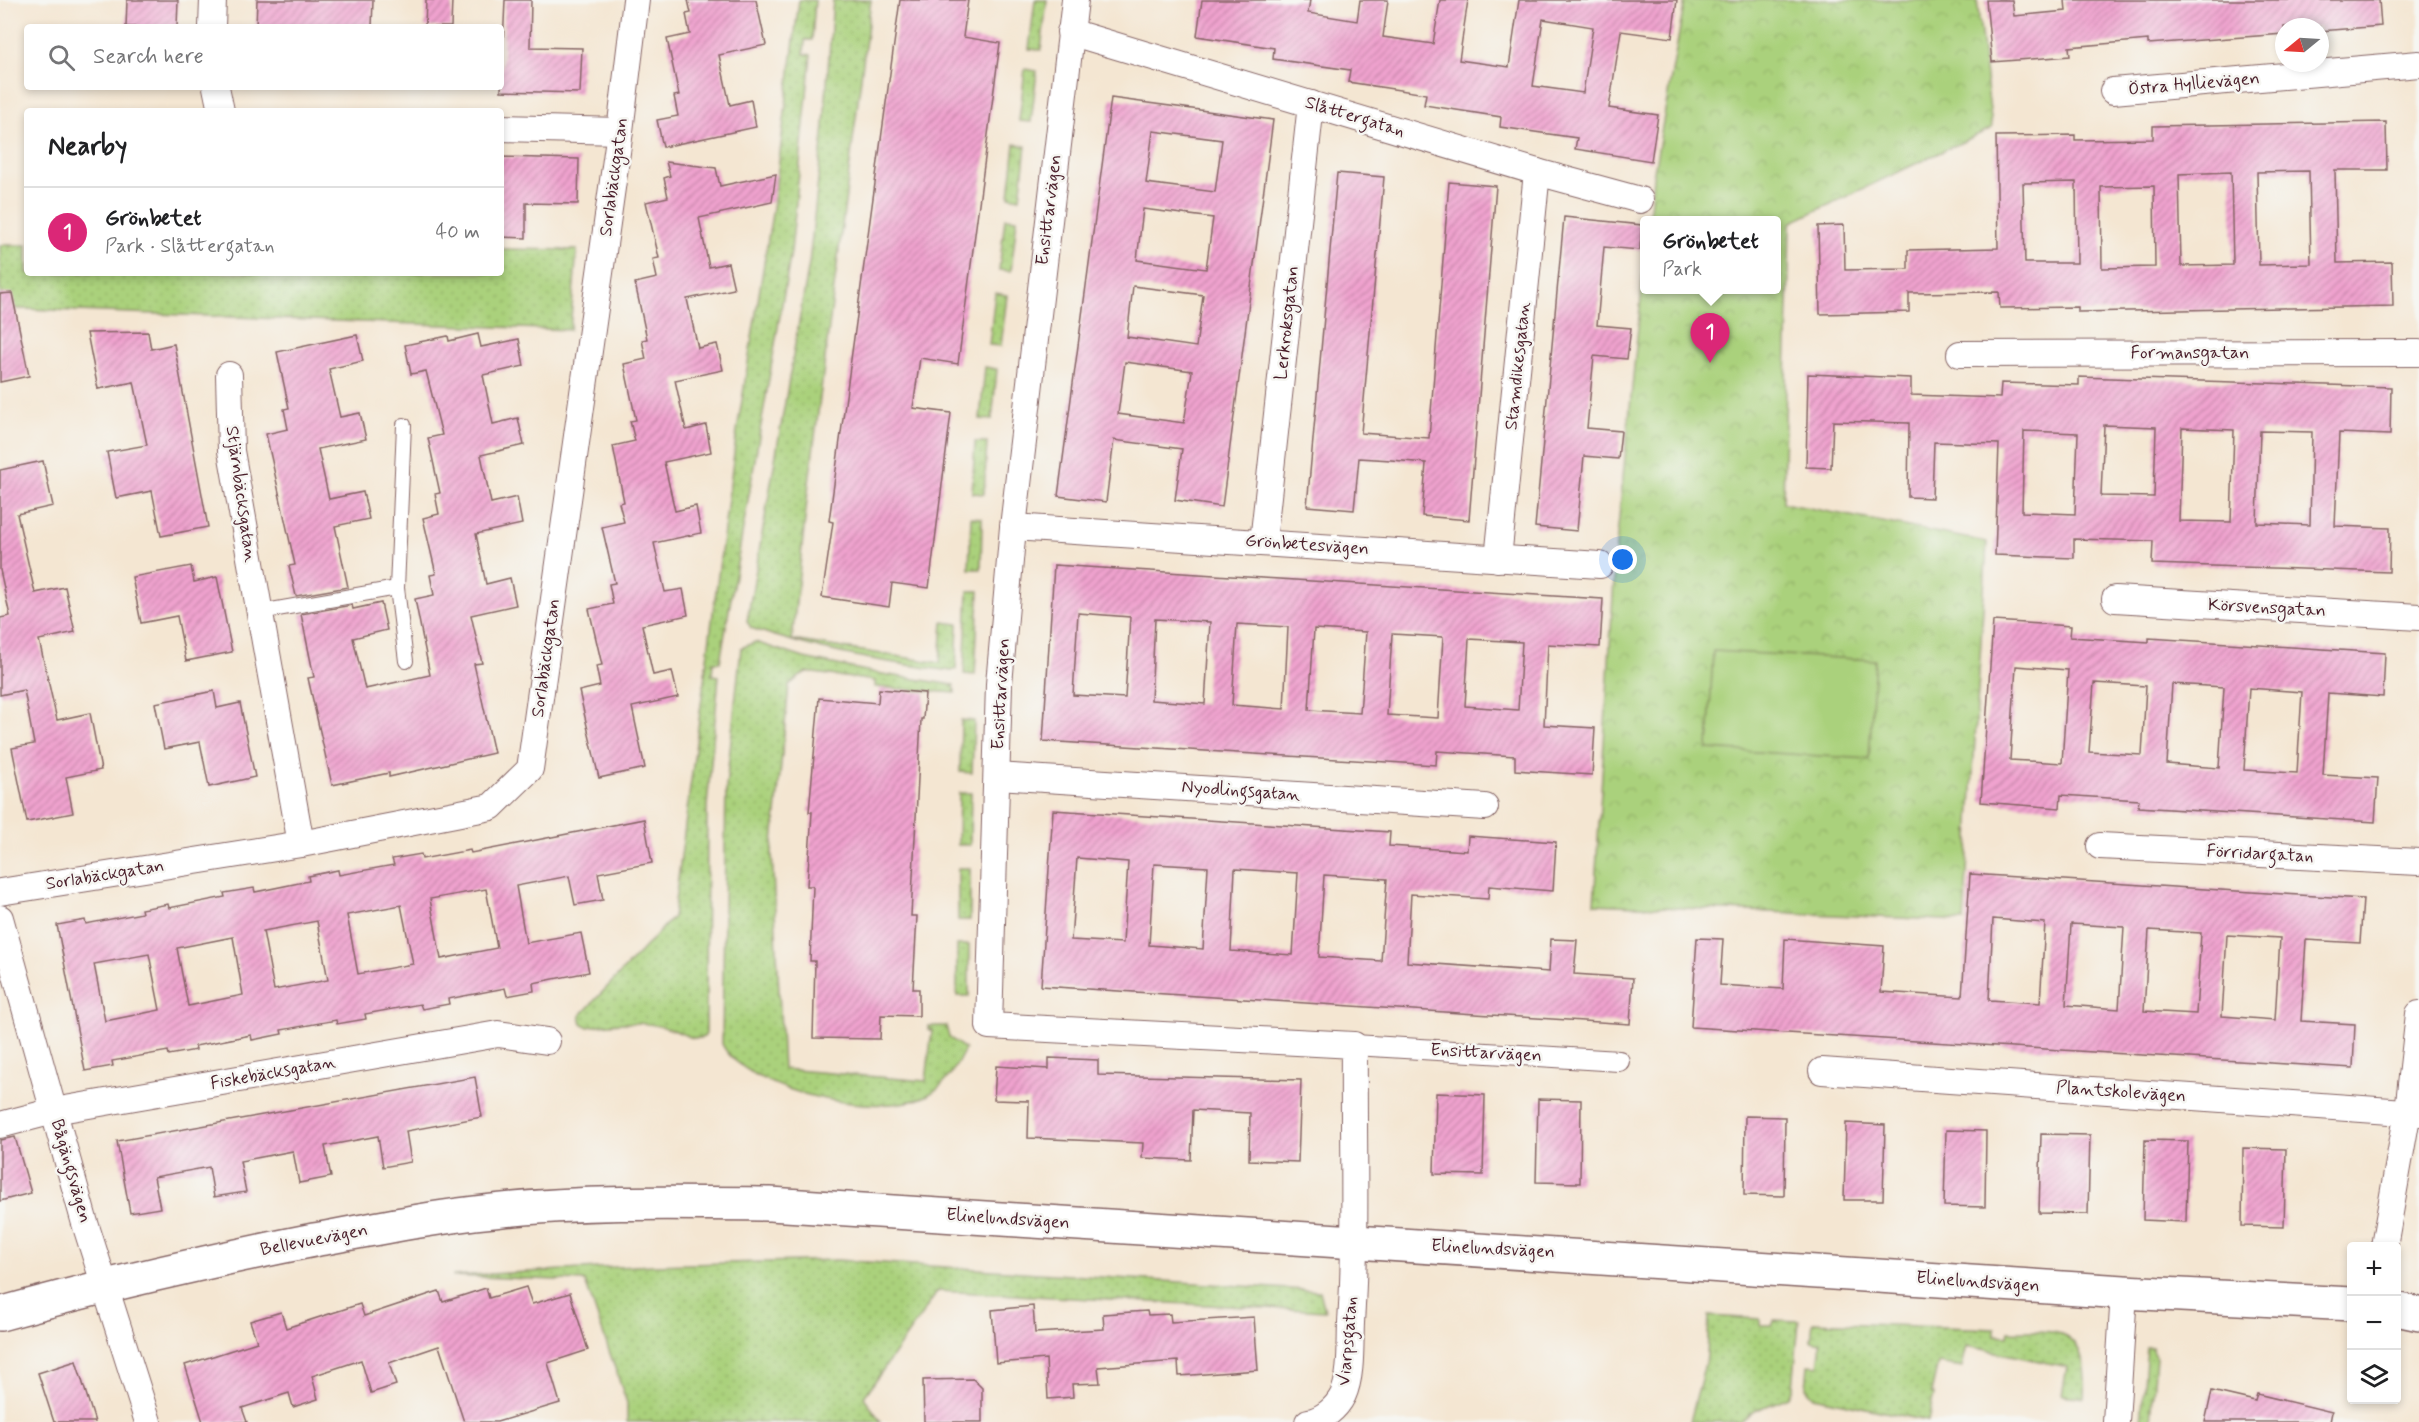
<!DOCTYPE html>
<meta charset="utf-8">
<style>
:root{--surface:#fff;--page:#f6f6f6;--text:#202124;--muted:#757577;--line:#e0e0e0;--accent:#db2777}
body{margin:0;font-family:Mynerve,sans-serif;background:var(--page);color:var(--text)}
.controls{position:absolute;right:18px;bottom:18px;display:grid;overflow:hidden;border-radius:6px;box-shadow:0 3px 9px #0003}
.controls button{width:54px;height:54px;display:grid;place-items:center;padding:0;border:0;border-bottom:2px solid var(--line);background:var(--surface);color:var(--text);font:30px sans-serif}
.compass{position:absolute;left:2275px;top:18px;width:54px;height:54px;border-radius:50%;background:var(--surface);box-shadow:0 3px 9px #0003;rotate:252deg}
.you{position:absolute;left:1623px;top:560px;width:21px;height:21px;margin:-15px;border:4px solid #fff;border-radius:50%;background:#1a73e8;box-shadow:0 0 0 9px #1a73e833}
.badge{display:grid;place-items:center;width:39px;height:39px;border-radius:50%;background:var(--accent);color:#fff;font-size:20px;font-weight:700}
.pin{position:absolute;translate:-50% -50px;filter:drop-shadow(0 2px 3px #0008)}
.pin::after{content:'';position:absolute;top:32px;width:21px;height:18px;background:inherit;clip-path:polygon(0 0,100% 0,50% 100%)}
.popup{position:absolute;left:1640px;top:216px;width:141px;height:78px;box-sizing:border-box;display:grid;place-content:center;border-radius:6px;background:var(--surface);filter:drop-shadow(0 2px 4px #0005);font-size:20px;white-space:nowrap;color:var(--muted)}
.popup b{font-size:22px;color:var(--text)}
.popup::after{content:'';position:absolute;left:50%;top:100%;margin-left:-12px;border:12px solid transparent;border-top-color:var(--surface)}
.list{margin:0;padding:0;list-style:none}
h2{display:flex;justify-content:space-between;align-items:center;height:78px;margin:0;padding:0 24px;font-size:26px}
h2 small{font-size:20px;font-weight:400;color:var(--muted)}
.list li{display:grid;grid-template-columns:39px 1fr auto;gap:18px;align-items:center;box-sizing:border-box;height:90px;padding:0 24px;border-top:2px solid var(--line)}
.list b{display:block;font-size:22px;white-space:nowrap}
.list p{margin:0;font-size:20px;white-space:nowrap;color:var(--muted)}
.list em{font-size:20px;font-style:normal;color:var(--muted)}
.icon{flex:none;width:33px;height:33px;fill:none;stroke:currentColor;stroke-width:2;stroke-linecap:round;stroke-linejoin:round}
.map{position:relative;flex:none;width:2419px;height:1422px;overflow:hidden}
.search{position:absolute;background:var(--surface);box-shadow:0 3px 9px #0003;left:24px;top:24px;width:480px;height:66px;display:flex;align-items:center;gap:15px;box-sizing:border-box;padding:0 21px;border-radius:6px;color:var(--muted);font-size:22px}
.panel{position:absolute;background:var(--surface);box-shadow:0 3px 9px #0003;left:24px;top:108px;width:480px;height:168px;border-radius:6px}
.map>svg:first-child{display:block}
.grass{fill:url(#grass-dots);stroke:#7a7853;stroke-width:1.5}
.park{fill:url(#park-crowns);stroke:#7a7853;stroke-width:1.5}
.pitch{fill:#aad17b;stroke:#7a7853;stroke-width:1.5}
.building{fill:url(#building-hatch);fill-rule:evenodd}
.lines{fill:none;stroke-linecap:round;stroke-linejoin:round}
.service-casing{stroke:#866565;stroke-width:16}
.pedestrian-casing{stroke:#866565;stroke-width:22}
.minor-casing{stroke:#866565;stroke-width:28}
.tertiary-casing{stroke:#866565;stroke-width:36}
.service{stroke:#fff;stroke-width:14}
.pedestrian{stroke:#fff;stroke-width:20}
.minor{stroke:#fff;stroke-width:26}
.tertiary{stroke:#fff;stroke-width:33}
.labels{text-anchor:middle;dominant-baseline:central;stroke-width:5;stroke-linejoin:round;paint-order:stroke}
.street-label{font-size:18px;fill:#4a1f2b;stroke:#f6f6f2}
</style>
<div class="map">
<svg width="2419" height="1422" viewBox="0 0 2419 1422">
<defs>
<pattern id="grass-dots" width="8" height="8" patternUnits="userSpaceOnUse" patternTransform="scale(1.5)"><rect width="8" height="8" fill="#aad17b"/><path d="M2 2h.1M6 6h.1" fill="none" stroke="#94b36a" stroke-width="1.8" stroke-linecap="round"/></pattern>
<pattern id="park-crowns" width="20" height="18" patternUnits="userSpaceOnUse" patternTransform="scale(1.5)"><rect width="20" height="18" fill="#aad17b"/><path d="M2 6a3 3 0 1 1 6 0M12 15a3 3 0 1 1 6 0" fill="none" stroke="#94b36a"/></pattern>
<pattern id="building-hatch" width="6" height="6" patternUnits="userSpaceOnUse" patternTransform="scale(1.5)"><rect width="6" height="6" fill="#f0a3cf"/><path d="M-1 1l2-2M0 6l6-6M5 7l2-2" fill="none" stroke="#c484a8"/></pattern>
</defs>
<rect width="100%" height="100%" fill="#f6f6f2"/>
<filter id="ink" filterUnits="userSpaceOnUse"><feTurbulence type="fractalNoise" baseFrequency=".0167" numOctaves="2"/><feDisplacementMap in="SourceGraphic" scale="12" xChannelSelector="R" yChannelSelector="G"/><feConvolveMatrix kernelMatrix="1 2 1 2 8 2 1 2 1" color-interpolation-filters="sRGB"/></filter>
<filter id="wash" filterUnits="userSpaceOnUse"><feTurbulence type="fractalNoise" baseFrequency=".008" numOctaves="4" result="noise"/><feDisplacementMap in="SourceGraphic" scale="24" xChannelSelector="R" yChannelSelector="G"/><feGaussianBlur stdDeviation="1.35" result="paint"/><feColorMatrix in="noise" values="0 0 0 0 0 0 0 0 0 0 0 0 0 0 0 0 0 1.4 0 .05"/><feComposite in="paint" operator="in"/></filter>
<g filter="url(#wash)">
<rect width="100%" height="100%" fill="#f4e6d2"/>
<g class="grass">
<path d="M799,0H815L812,40H805L804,54L811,55L791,252L720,662H713L712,675L719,676L707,806L706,1034L704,1037C693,1041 684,1034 673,1030C642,1020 620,1022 588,1027L582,1023L580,1016L673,917L737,431L774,201Z"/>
<path d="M833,0H871L808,491L792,640L940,663L943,622L958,624L956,669L952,671C883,663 816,651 751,628L747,621L809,264L824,125Z"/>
<polygon points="1035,0 1047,0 1041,50 1029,49"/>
<polygon points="1025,69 1037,71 1031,122 1019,121"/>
<polygon points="1015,144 1026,146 1020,198 1009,196"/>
<polygon points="1005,218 1017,219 1011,271 999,270"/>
<polygon points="0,245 27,245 27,273 501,273 501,249 577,250 570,330 0,308"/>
<polygon points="995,293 1007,295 1001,346 989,345"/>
<polygon points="985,367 997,369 992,420 980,419"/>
<polygon points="975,442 987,442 984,494 972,493"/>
<polygon points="971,517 982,518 981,569 969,569"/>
<polygon points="968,591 979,591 975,675 964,674"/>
<path d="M755,642L804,658L876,673L954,685L955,693L875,687V681L806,672L789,685L772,853L783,1069L926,1081L932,1030H929V1026H946L949,1037L965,1049C956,1067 947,1084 928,1095C882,1120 746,1093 722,1044L726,787L741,648Z"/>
<polygon points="961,720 974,721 972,773 960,772"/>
<polygon points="959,793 971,793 970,845 958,845"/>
<rect x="958" y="868" width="12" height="52"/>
<rect x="957" y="945" width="12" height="51"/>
<polygon points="837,1260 1320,1291 1325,1311 938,1291 864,1397 881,1422 627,1422 627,1403 585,1281 452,1276 654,1265"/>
<polygon points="1709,1316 1760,1319 1760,1325 1772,1325 1774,1320 1799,1321 1793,1388 1789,1397 1754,1411 1741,1422 1690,1422 1707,1356"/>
<path d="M1813,1322L1995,1329V1335L2008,1336L2009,1331C2024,1332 2047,1329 2061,1334C2086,1343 2086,1378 2085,1398L2062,1395L2067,1367L1967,1346L1962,1367L1938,1363L1931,1393L1934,1394L1928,1421L1814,1397L1806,1388L1808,1365L1818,1366L1821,1343L1811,1341Z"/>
<polygon points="2147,1347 2152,1347 2156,1357 2151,1422 2141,1422"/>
</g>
<polygon class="park" points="1685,0 1977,0 1992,128 1790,223 1783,503 1987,542 1964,921 1594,904 1616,547 1644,267 1644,290 1776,290 1776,220 1649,220 1653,177"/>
<polygon class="pitch" points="1713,651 1875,660 1869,759 1708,749"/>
<g id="blocks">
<g class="building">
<polygon points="127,0 178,0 177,27 126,27"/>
<polygon points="257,0 373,0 372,27 256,27"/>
<polygon points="426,0 452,0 451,27 425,27"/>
<polygon points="505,0 531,0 530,47 582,48 580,93 501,91"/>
<polygon points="688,0 756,0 766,45 719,55 730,105 751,100 756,127 663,147 657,120 678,116 674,96 679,95 667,39 690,34 686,14 691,13"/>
<polygon points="900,0 968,0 963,37 1000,43 958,364 920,358 913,408 951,413 929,588 892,583 889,607 822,597 833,522 829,521"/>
<path d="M1202,0H1310L1308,13L1357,21L1360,0H1388L1383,37L1433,44L1440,0H1468L1459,60L1509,67L1519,0H1677L1672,38L1621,31L1609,108L1658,115L1651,161L1575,149L1577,138L1500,127L1501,117L1424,105L1426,94L1348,82L1350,70L1273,59L1274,48L1197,36ZM1543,19L1593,27L1583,93L1533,86Z"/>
<polygon points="1986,0 2012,0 2014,16 2066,11 2065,0 2379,0 2381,26 2320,31 2320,27 2284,27 2284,34 2148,44 2148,40 2069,47 2070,56 1992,62"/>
<path d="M1111,98L1273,120L1222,507L1175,500L1182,449L1114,440L1106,502L1058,496ZM1153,131L1222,140L1215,192L1146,183ZM1143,209L1213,218L1206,269L1137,260ZM1133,286L1203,295L1196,347L1127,337ZM1125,362L1192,371L1184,423L1118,414Z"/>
<path d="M2386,122L2387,170H2335L2337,263L2392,262L2393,306L2078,312V307L2000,308L1999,292L1909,293V312L1820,314L1818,226L1844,225L1845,270L1908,269V250L1998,248L1996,136L2075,135V140L2153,139V126ZM2309,171L2311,264L2259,265L2257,172ZM2231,172L2233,265L2181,266L2179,174ZM2076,182L2077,263H2025L2023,183ZM2154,186L2155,267L2102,268L2101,187Z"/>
<polygon points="501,157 579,159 578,204 526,203 526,238 501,237"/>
<polygon points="666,162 716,168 720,186 776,174 772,202 699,218 709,267 728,263 734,289 687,299 698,348 717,344 723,370 675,380 686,430 706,425 711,452 664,462 675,511 696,506 701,533 654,543 665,592 683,589 688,615 642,625 653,675 672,671 678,697 632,707 645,768 599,778 579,691 600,686 596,666 602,665 589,609 613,604 609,584 615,583 602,527 624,522 619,503 624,502 613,446 635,441 630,421 636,420 624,364 646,359 642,340 647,339 635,283 657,278 653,259 659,258 646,202 668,197 664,178 670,176"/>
<polygon points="1337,173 1384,177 1361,433 1429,438 1449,182 1496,186 1469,520 1422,516 1426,463 1391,460 1359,458 1354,510 1307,506"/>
<polygon points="1564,217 1642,225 1640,250 1604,247 1597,325 1631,328 1627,359 1594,356 1587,428 1621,431 1618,459 1584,456 1577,531 1535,527"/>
<polygon points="12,293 29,376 0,382 0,294"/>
<polygon points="148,332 151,349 174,344 208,527 161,536 152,491 116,498 107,452 147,445 134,382 98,389 87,333"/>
<polygon points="478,334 481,347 519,339 524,366 483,375 493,424 518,418 524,445 481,455 491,503 517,497 522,524 476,534 486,584 510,578 516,605 471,615 482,663 474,664 494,753 389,777 389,773 332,785 308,678 314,677 301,614 352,605 353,609 381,603 387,630 353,638 365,689 430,675 415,599 434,595 430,575 436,574 423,518 439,514 435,494 440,493 428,438 442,435 426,371 411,374 405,345 448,336 449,341"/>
<polygon points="357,335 363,361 329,369 340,417 360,413 366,439 318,449 329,499 363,492 369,519 335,526 348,587 296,596 289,566 295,565 266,434 288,429 284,409 289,408 277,352"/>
<path d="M1808,374L1911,378V395L2000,398L2001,383L2079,385V377L2391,387L2390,435L2339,433L2335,526L2390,528L2389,572L2152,564L2153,541L2074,539V558L1995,555L1999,444L1934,442L1932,498L1908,497L1909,423L1833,421L1831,468L1806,467ZM2104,425L2156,427L2154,497L2101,496ZM2182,428L2234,430L2231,522L2179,521ZM2024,431L2078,433L2075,514L2022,512ZM2260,431L2312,432L2310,525L2257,523Z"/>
<polygon points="43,461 53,506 17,514 35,593 65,587 75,632 39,640 57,720 90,713 101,770 66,777 73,813 27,822 12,748 34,744 24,690 0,695 0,618 10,616 0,570 0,470"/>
<path d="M1054,565L1603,599L1600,647L1548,644L1544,725L1595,728L1592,775L1515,770V756L1437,751L1436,765L1043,741ZM1078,613L1130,617L1125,698L1073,695ZM1155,619L1210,622L1205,704L1151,700ZM1237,624L1288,627L1284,709L1232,705ZM1314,629L1366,632L1360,713L1309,710ZM1392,634L1443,637L1438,718L1387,715ZM1469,639L1522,642L1518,710L1465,706Z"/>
<polygon points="191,566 194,582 217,577 232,652 186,661 177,616 141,623 132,577"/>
<path d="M1993,621L2071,626L2070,637L2149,642V638L2385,653L2383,697L2328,693L2323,775L2378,778L2375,822L2138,807L2139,800L2061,795L2060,808L1981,802ZM2016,666L2068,670L2062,763L2010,760ZM2094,683L2146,686L2142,755L2089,752ZM2172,684L2224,687L2219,768L2167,764ZM2249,688L2302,692L2297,773L2244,770Z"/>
<polygon points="879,689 925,693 923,719 921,719 911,916 917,916 913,989 919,989 919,1016 881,1015 880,1039 813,1038 815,961 810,961 813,886 807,886 812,812 809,812 819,698 878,703"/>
<polygon points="214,691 217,708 240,703 255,777 209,787 200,742 164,749 155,703"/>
<path d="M1053,810L1390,832L1389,846L1467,851L1468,836L1556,842L1553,891L1489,886L1488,899L1411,894L1407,962L1549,972L1551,939L1577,940L1574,974L1633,978L1630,1024L1041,986ZM1077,858L1128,862L1123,943L1071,940ZM1154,864L1208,867L1203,949L1149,945ZM1235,869L1298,873L1293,955L1231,951ZM1324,875L1387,879L1381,961L1319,957Z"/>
<path d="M644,819L652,863L598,873L603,900L575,905L569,876L516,886L526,943L581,933L589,972L533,983L534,991L507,996L505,988L448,999L449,1004L422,1009L420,1004L365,1014L366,1019L337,1024L336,1020L281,1030L282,1034L252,1040L251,1035L195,1046L196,1050L169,1055L168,1051L112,1061L113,1066L85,1071L57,925L85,920L86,924L142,913L141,909L168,904L169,908L225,897L224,893L254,888L255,892L309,881L308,876L338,870L339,875L394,865L392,859L421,854L422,859L470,850L471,853ZM486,889L497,948L441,959L430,899ZM401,905L413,964L358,974L347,915ZM317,921L328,980L274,990L263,931ZM233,937L243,995L188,1006L177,948ZM149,954L160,1010L105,1021L94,964Z"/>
<path d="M1970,874L2363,899L2360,943L2306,940L2301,1021L2355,1024L2353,1068L1691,1027L1697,938L1723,939L1720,985L1783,989L1785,939L1884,946L1881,992L1962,997ZM1993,919L2045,923L2040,1003L1989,1000ZM2071,924L2124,927L2119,1009L2066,1005ZM2149,930L2201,933L2196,1014L2144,1011ZM2227,935L2280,938L2275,1020L2222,1016Z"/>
<polygon points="1049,1058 1098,1060 1098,1075 1301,1080 1298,1162 1249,1160 1250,1113 1193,1110 1191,1160 1142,1158 1143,1143 1028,1138 1029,1101 994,1100 996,1066 1049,1069"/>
<polygon points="475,1077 482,1117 406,1131 411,1162 383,1167 378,1136 325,1146 331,1177 299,1183 293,1151 240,1161 246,1192 214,1197 209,1167 154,1177 160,1208 130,1213 117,1141"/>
<polygon points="1436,1093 1485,1095 1483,1175 1434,1174"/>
<polygon points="1538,1099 1581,1100 1580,1183 1536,1182"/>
<polygon points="1745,1116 1785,1117 1784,1196 1744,1195"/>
<polygon points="1846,1123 1885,1125 1883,1200 1844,1200"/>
<polygon points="1946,1130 1986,1131 1985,1207 1944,1206"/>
<polygon points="2041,1134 2090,1135 2088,1214 2039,1213"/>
<polygon points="15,1137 31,1193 0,1201 0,1140"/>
<polygon points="2145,1140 2188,1141 2186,1222 2143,1220"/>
<polygon points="2243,1148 2286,1149 2284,1227 2242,1226"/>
<polygon points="526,1287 532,1304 570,1293 588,1350 548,1363 560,1403 497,1422 464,1422 439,1346 389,1363 396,1385 371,1393 361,1360 312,1376 318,1399 293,1407 289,1393 242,1408 247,1422 203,1422 185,1365 257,1342 250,1321 281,1312 286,1328 360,1304 364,1316 439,1291 443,1302 486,1288 489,1298"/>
<polygon points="1033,1306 1035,1333 1104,1329 1103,1314 1147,1311 1148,1315 1170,1314 1171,1322 1254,1317 1258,1370 1179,1376 1178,1361 1098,1367 1100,1383 1072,1384 1073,1397 1048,1399 1046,1359 996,1363 992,1310"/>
<polygon points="76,1361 95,1422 54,1422 38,1373"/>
<polygon points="973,1379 982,1388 982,1422 924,1422 923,1380"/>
<polygon points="2212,1391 2255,1401 2257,1394 2332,1412 2330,1422 2205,1422"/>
</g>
</g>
</g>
<g filter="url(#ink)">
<use href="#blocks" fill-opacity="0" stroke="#866565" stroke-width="1.5"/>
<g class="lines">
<defs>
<g id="service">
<polyline points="404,425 397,588 406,661"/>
<polyline points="260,612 397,588"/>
</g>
<polyline id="pedestrian" points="1354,1045 1619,1061"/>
<g id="minor">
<path d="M1075,0L1013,527L999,684L989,1026L1354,1045C1353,1138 1357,1231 1351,1323C1350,1345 1352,1375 1343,1395C1336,1409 1322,1420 1308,1422"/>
<polyline points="212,27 213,0"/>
<polyline points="1070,32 1537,172 1640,200"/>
<polyline points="216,87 221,111"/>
<polyline points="2113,91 2419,64"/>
<polyline points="501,128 620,131"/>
<polyline points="1960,354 2419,353"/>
<polyline points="229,375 231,451 301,844"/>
<polyline points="1013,527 1600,565"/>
<polyline points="1263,542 1311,104"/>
<polyline points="1498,559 1537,172"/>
<polyline points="2115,599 2419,617"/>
<polyline points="997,776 1485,807"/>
<polyline points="2100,846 2419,862"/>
<polyline points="0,892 301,844 491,807 530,769 620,131 636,0"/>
<polyline points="0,918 84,1220 148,1422"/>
<polyline points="1822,1071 2419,1113"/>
<polyline points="0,1125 54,1111 498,1034 547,1041"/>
<polyline points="2384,1246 2408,1111 2419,1014"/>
<polyline points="2116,1422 2124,1292"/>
</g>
<g id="tertiary">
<polyline points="2396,1309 2419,1314"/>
<path d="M0,1314C104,1285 208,1261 314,1240C374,1229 433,1217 493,1211C585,1201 678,1203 770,1204L2124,1292L2352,1304"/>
</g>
</defs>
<use href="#service" class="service-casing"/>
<use href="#pedestrian" class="pedestrian-casing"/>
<use href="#minor" class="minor-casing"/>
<use href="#tertiary" class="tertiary-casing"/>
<use href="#service" class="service"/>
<use href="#pedestrian" class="pedestrian"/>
<use href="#minor" class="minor"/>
<use href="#tertiary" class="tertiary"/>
</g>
</g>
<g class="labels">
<g class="street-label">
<text transform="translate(2194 84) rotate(-5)">Östra Hyllievägen</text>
<text transform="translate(1355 117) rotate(17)">Slåttergatan</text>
<text transform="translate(614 177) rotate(-82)">Sorlabäckgatan</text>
<text transform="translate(1049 210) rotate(-83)">Ensittarvägen</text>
<text transform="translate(1287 323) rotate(-84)">Lerkroksgatan</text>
<text x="2190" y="353">Formansgatan</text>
<text transform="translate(1518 366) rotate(-84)">Stamdikesgatan</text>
<text transform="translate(241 494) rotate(82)">Stjärnbäcksgatan</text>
<text transform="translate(1307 545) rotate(4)">Grönbetesvägen</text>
<text transform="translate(2267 608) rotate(3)">Körsvensgatan</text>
<text transform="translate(546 658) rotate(-82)">Sorlabäckgatan</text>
<text transform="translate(1001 694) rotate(-87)">Ensittarvägen</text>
<text transform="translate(1241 791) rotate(4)">Nyodlingsgatan</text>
<text transform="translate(2260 854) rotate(3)">Förridargatan</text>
<text transform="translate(105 875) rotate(-9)">Sorlabäckgatan</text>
<text transform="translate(1486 1053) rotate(3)">Ensittarvägen</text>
<text transform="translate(273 1073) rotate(-10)">Fiskebäcksgatan</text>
<text transform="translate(2121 1092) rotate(4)">Plantskolevägen</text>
<text transform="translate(71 1171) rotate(74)">Bågängsvägen</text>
<text transform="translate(1008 1219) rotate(4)">Elinelundsvägen</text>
<text transform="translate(314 1240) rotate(-11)">Bellevuevägen</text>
<text transform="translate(1493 1249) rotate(3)">Elinelundsvägen</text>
<text transform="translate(1978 1282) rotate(4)">Elinelundsvägen</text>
<text transform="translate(1348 1341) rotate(-85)">Viarpsgatan</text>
</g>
</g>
</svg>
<div class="controls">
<button>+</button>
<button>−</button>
<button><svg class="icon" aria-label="layers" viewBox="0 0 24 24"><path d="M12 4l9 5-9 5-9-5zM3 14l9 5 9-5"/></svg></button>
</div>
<svg class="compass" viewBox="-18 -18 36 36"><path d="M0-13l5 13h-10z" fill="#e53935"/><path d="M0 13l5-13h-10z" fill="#757577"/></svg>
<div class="you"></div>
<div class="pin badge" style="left:1710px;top:363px">1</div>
<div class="popup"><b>Grönbetet</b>Park</div>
<div class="search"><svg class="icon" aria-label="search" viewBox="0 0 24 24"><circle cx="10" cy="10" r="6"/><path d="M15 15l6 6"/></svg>Search here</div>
<section class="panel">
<h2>Nearby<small></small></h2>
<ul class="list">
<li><span class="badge">1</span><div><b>Grönbetet</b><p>Park · Slåttergatan</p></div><em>40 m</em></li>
</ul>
</section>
</div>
